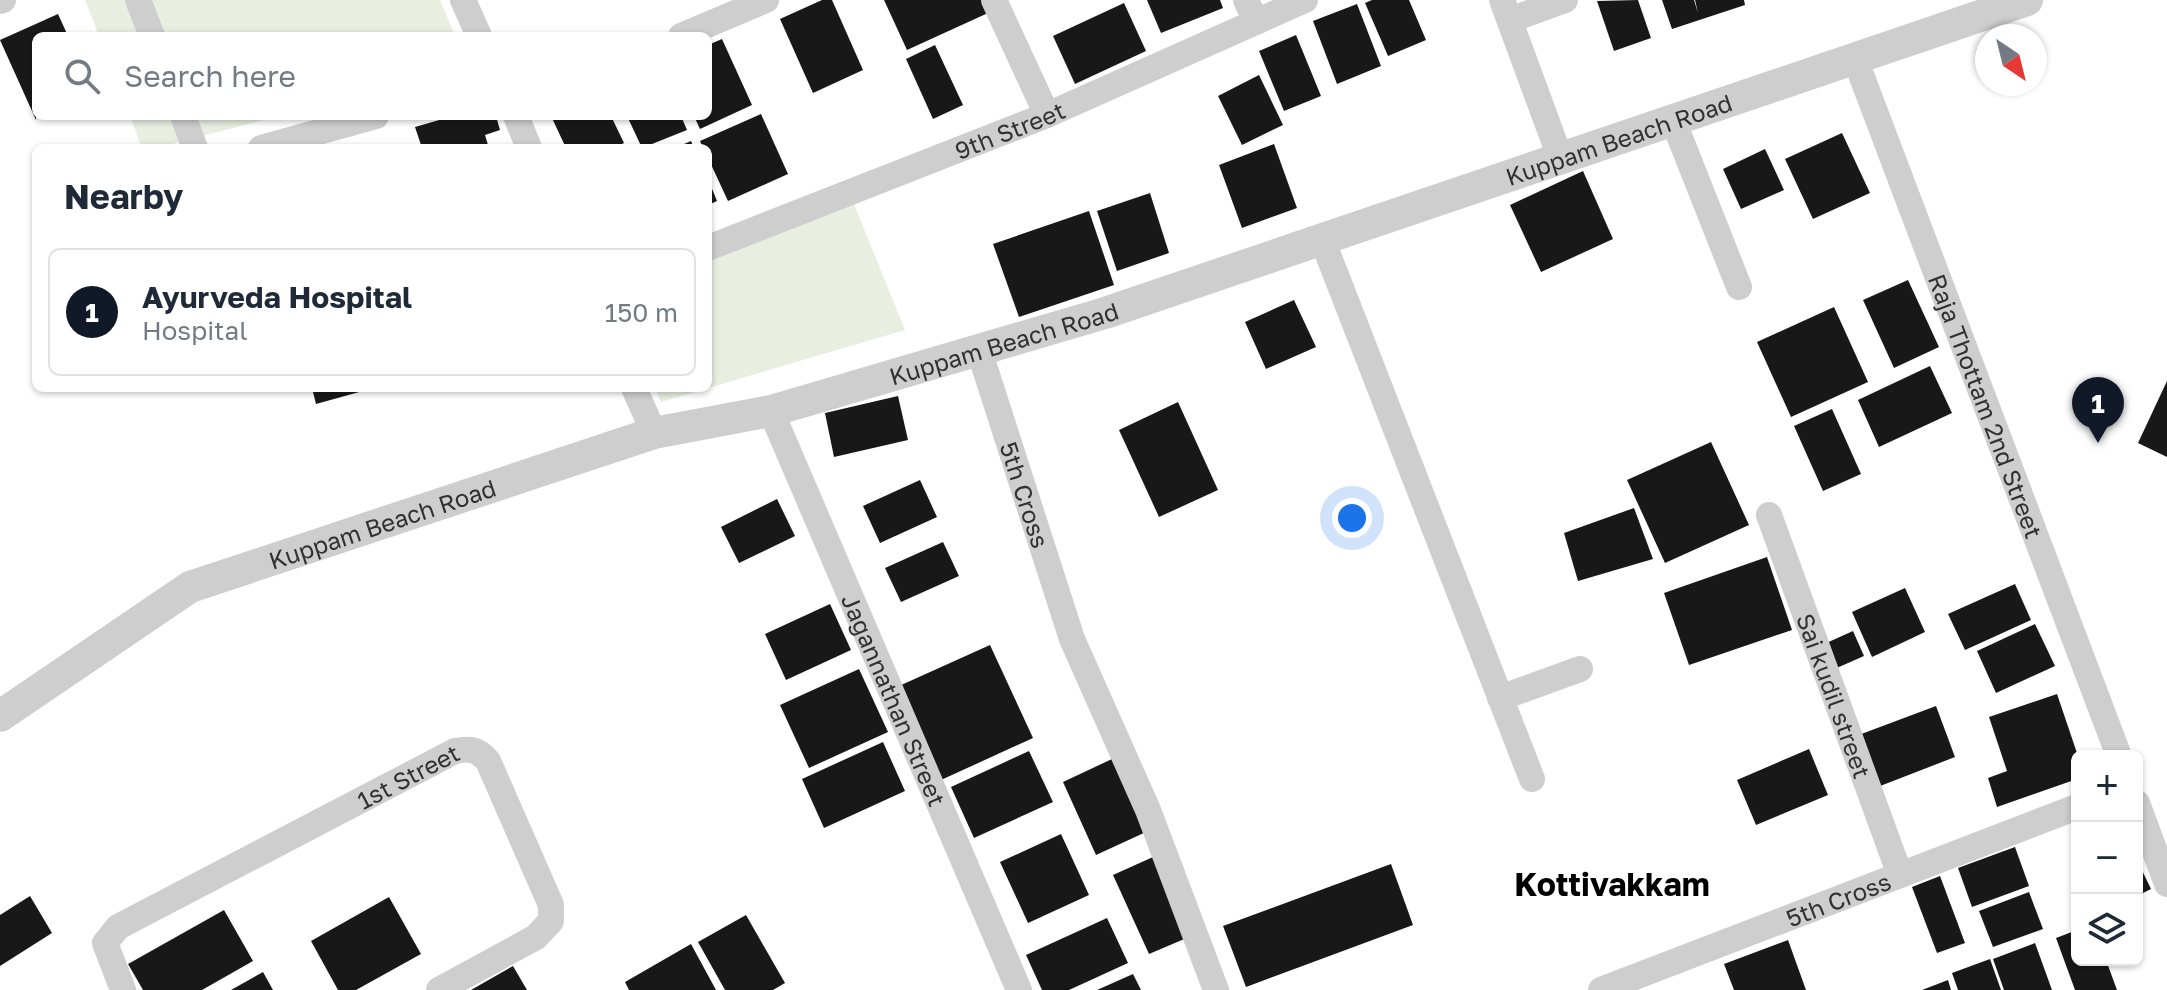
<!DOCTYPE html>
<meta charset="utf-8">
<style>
:root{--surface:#fff;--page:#f6f6f7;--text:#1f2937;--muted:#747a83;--line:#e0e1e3;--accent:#111827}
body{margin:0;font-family:"Golos Text",sans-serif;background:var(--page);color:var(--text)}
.controls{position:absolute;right:24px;bottom:24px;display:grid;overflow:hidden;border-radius:12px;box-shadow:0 2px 6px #0004}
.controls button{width:72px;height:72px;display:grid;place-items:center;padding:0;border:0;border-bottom:2px solid var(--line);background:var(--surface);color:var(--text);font:40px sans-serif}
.compass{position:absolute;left:1975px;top:24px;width:72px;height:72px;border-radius:50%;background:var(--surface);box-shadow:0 2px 6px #0004;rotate:145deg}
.you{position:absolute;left:1352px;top:518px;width:28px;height:28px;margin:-20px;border:6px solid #fff;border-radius:50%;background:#1a73e8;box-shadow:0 0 0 12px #1a73e833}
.badge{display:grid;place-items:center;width:52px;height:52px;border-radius:50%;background:var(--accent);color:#fff;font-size:26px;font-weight:700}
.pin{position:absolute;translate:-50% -66px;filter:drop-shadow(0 2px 4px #0008)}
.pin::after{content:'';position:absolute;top:42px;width:28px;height:24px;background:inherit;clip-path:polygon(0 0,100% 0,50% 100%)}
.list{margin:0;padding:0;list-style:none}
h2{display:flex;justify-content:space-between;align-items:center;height:104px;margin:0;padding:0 32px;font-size:34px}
h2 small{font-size:26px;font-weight:400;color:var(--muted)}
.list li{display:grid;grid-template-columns:52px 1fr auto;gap:24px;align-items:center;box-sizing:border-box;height:128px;margin:0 16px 16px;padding:0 16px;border:2px solid var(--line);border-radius:12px}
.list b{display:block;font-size:30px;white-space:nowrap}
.list p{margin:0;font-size:26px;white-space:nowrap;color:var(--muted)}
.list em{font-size:26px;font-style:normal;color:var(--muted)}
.icon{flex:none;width:44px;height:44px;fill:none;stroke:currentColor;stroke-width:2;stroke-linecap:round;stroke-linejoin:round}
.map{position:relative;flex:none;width:2167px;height:990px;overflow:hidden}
.search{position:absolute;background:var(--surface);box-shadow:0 2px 6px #0004;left:32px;top:32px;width:680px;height:88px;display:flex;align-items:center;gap:20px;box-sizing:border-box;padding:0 28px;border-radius:12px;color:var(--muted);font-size:30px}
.panel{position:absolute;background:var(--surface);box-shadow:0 2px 6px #0004;left:32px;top:144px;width:680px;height:248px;border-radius:12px}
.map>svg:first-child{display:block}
.green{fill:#e8eee0}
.building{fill:#181818}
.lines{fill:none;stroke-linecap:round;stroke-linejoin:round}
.minor{stroke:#cecece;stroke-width:26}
.tertiary{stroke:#cecece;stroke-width:32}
.labels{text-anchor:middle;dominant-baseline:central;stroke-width:8;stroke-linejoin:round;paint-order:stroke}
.street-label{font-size:24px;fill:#313131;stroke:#fff}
.district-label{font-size:32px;font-weight:bold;fill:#000;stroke:#fff}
</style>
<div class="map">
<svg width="2167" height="990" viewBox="0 0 2167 990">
<rect width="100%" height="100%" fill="#fff"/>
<g class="green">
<polygon points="85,0 440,0 455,36 99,36"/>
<polygon points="130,116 279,116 157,148 142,148"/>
<polygon points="852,199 905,330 708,388 708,255"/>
<polygon points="655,388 708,388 661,402"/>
</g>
<g class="building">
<polygon points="822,0 832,0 863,70 813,93 780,19"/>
<polygon points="884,0 982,0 988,13 907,50"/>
<polygon points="1147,0 1220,0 1223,8 1161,33"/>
<polygon points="1372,0 1409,0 1426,40 1388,56 1365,3"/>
<polygon points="1638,0 1651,38 1614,51 1597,1"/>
<polygon points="1662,0 1694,0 1698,13 1695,0 1744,0 1745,5 1672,29"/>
<polygon points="1124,3 1146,51 1075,84 1053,36"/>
<polygon points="1357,4 1381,66 1337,84 1313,21"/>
<polygon points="58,14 68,36 36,36 36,120 0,40"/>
<polygon points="1296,35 1321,96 1284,111 1259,51"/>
<polygon points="722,39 752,105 700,129 694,116 708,116 708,45"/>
<polygon points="935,45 963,105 933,119 906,59"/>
<polygon points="1259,75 1283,125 1242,145 1218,96"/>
<polygon points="761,114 788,174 728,201 708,158 708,148 703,148 700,141"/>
<polygon points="453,116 496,116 500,130 485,135 488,145 479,148 422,148 415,127"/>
<polygon points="551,116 611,116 624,143 614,148 566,148"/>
<polygon points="627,116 681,116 687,130 642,148"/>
<polygon points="1842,133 1870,193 1813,219 1785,159"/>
<polygon points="691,141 694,148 675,148"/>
<polygon points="1274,144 1297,208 1242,228 1219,165"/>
<polygon points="1765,149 1784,190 1741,209 1723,169"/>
<polygon points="1583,171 1613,239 1541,272 1510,205"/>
<polygon points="708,179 717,201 708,205"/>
<polygon points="1150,193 1169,253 1117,271 1097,211"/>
<polygon points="1089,211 1114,285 1019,317 993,244"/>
<polygon points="1908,280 1939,347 1894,368 1863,300"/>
<polygon points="1294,300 1316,347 1266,369 1245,322"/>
<polygon points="1834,307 1868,382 1791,417 1757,342"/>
<polygon points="1930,366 1952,413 1879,447 1858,400"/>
<polygon points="2167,381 2167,457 2138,443"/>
<polygon points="312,388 369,388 370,389 316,404"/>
<polygon points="898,396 908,440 834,457 825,413"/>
<polygon points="1178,402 1218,490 1159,517 1119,430"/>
<polygon points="1832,409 1861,474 1823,491 1794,426"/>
<polygon points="1711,442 1749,525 1665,563 1627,480"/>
<polygon points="920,480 937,517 880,543 863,506"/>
<polygon points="777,499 795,536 739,563 721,527"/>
<polygon points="1634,508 1653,559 1578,581 1564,533"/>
<polygon points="943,542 959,576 901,602 885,568"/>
<polygon points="1767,557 1792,630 1689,665 1664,593"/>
<polygon points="2015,584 2031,620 1965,650 1948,614"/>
<polygon points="1905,588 1925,632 1872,657 1852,612"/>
<polygon points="830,604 851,650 786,680 765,634"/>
<polygon points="2035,624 2055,666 1996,693 1977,651"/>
<polygon points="1853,631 1864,656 1823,674 1813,649"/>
<polygon points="990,645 1033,738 941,780 899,686"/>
<polygon points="859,669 888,732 809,768 780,705"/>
<polygon points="2057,694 2078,756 2077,779 1997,807 1988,778 2007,771 1989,717"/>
<polygon points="1936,706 1955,757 1875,788 1856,736"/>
<polygon points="883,742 905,791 824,828 802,779"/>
<polygon points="1809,749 1828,795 1756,825 1737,780"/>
<polygon points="1029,751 1053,802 974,838 951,787"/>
<polygon points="1112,759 1146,832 1096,855 1063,782"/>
<polygon points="1061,834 1089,895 1028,923 1000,862"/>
<polygon points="2015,847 2029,886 1972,907 1958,868"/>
<polygon points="1153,857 1189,937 1149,954 1113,875"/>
<polygon points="2137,860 2151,889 2137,896"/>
<polygon points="1391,864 1413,925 1246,987 1223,926"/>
<polygon points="1940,876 1965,943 1937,953 1912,887"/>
<polygon points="2029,892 2043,929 1993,947 1979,911"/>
<polygon points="30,896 52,933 0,966 0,915"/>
<polygon points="389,897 421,954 356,990 338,990 311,941"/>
<polygon points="224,910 253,961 202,990 143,990 128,964"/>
<polygon points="746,915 785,983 773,990 725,990 698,942"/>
<polygon points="1107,918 1128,963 1069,990 1042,990 1026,955"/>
<polygon points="2077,930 2077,960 2106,960 2117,990 2075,990 2056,938"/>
<polygon points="1788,940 1806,990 1734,990 1724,964"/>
<polygon points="2035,943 2052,990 2004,990 1993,959"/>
<polygon points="691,944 716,990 629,990 625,982"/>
<polygon points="1990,959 2001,990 1958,990 1952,973"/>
<polygon points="513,966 527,990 471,990"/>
<polygon points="263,972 273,990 231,990"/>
<polygon points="1133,974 1141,990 1097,990"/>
<polygon points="1948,980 1951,990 1922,990"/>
</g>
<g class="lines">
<g class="minor">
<polyline points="138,0 152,36"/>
<polyline points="463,0 479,36"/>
<polyline points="994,0 1047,115"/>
<polyline points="1246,0 1256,22"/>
<polyline points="1502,0 1561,160"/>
<polyline points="0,1 3,0"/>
<polyline points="1510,20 1565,0"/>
<polyline points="681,36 766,0"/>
<path id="s1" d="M1854,56L2119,756"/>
<polyline points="183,116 195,148"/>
<polyline points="516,116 529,148"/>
<polyline points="1673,120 1739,287"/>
<polyline points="261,148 376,116"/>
<polyline points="1322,239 1532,779"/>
<path id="s2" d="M708,248L1047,115L1305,0"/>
<path id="s3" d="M979,350L1072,639L1148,810L1216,990"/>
<polyline points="634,388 654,433"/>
<path id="s4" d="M771,411L1019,990"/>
<path id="s5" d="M1769,515L1900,875"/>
<polyline points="1500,698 1580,669"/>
<polyline points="2137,803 2167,884"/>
<path id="s6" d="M123,990L105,943L118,927L455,751C471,748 477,749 488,761L551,905V921L536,937L439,990"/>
<path id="s7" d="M1601,990L2077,807"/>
</g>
<path class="tertiary" id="s8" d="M0,716L190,587L654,433L771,411L1105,313L2027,0"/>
</g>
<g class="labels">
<g class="street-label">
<text stroke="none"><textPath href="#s2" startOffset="324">9th Street</textPath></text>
<text stroke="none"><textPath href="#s8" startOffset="1728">Kuppam Beach Road</textPath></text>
<text stroke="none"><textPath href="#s8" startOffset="1080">Kuppam Beach Road</textPath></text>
<text stroke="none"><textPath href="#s1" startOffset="374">Raja Thottam 2nd Street</textPath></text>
<text stroke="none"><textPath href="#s3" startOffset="152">5th Cross</textPath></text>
<text stroke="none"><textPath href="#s8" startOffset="432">Kuppam Beach Road</textPath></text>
<text stroke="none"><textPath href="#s5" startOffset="192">Sai kudil street</textPath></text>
<text stroke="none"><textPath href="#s4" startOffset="314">Jagannathan Street</textPath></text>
<text stroke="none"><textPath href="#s6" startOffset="398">1st Street</textPath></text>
<text stroke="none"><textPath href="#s7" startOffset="254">5th Cross</textPath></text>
</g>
<g class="district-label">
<text x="1612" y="884">Kottivakkam</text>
</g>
</g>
</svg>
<div class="controls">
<button>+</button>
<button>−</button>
<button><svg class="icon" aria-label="layers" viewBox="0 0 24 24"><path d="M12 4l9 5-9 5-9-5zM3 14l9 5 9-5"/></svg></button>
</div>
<svg class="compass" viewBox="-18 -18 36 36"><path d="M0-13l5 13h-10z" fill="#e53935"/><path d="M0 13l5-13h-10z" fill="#747a83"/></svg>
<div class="you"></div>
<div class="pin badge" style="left:2098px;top:443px">1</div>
<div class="search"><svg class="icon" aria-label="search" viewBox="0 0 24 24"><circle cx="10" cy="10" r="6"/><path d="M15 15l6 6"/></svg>Search here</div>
<section class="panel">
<h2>Nearby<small></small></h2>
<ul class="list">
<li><span class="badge">1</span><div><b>Ayurveda Hospital</b><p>Hospital</p></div><em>150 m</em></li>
</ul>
</section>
</div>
